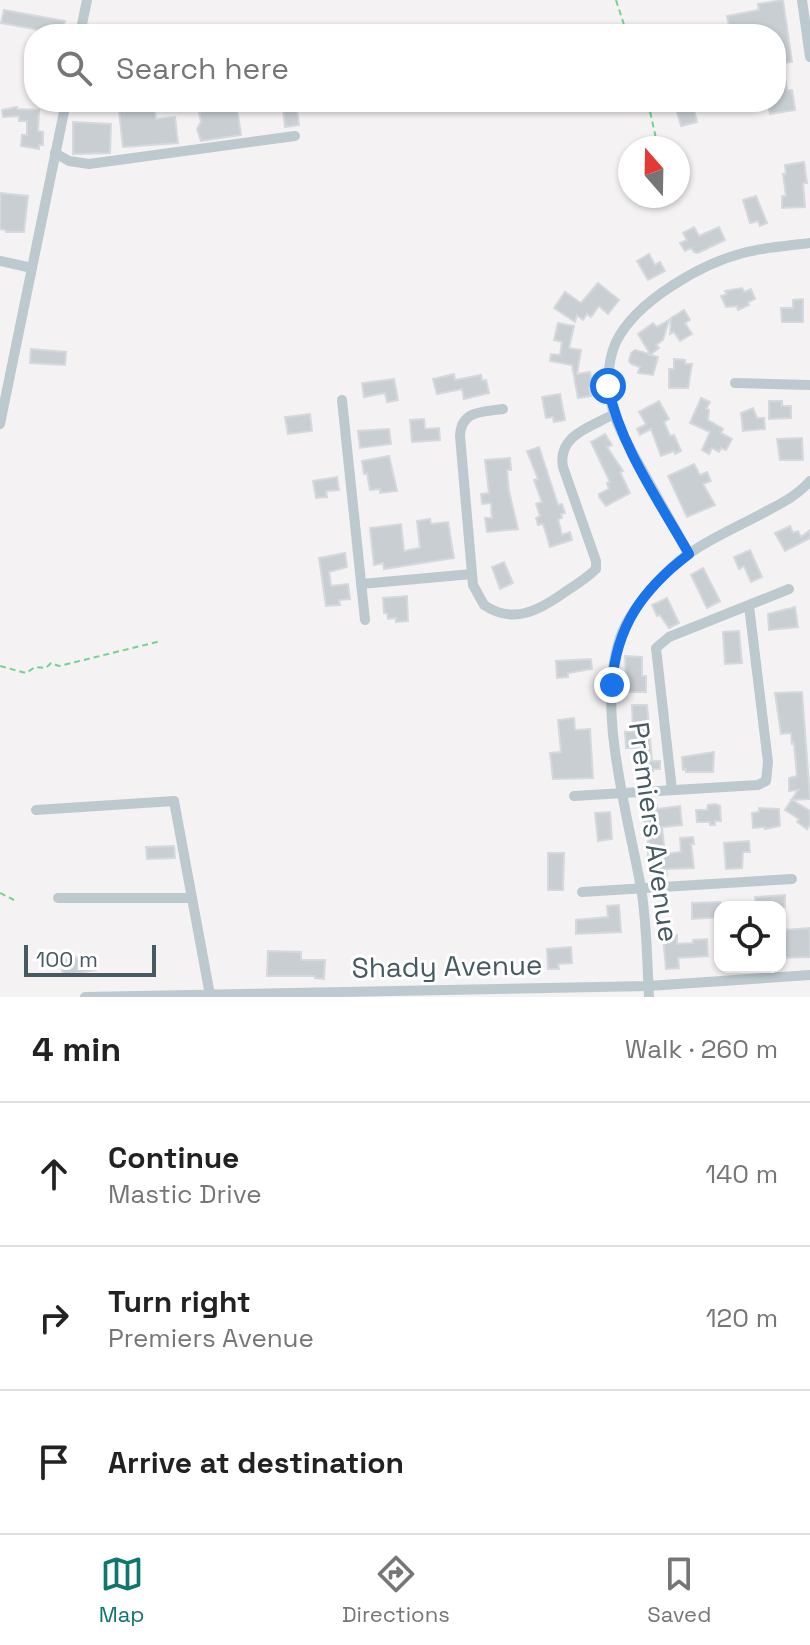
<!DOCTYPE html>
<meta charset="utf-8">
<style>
:root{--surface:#fff;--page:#f2f2f2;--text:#222;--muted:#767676;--line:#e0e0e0;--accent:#0f766e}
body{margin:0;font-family:"Space Grotesk",sans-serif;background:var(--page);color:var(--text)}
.controls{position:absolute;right:24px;bottom:24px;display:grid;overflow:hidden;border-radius:16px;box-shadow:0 2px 6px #0004}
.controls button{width:72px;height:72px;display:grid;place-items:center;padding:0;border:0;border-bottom:2px solid var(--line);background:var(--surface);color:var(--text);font:40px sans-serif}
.compass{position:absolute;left:618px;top:136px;width:72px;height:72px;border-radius:50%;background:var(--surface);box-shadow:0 2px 6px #0004;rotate:340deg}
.scale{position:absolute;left:24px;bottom:20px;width:132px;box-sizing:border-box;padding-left:8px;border:4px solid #485a61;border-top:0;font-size:22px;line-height:28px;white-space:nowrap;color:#485a61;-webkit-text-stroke:6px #fff;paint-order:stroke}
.stop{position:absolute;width:24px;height:24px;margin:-18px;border:6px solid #1a73e8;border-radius:50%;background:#fff}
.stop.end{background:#1a73e8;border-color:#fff;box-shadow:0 2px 8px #0008}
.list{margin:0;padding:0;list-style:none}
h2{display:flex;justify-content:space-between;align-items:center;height:104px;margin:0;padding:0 32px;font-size:34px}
h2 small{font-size:26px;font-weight:400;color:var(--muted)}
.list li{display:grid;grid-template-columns:52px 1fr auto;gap:24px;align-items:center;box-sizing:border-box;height:144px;padding:0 32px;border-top:2px solid var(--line)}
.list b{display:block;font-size:30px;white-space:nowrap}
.list p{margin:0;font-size:26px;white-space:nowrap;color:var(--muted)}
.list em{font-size:26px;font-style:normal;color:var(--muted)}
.icon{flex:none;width:44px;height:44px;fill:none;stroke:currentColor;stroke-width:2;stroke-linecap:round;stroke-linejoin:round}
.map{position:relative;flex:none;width:810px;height:997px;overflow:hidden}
.search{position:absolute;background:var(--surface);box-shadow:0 2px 6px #0004;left:24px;right:24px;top:24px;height:88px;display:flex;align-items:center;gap:20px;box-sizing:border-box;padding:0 28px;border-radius:32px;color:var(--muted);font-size:30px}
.sheet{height:536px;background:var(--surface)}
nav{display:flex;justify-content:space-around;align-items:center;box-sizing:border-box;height:112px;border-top:2px solid var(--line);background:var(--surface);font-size:22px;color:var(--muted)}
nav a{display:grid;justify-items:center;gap:4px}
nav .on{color:var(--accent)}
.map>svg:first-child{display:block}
.building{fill:#c8ced2;stroke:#d5d9dd;stroke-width:2}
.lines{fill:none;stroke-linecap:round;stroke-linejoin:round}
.path{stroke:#74d390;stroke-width:2;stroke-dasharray:6 4;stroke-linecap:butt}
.minor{stroke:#bccacf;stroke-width:10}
.route{stroke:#1a73e8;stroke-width:10}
.labels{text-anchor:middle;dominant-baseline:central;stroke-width:6;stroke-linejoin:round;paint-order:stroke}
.street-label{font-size:28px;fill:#485a61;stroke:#fff}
</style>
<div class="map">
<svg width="810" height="997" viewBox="0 0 810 997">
<rect width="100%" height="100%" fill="#f4f2f2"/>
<g class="building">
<polygon points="783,0 792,62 776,64 776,34 763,34 762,31 746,34 746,29 730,31 727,16 759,10 758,4"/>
<polygon points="4,10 65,21 62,34 1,23"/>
<polygon points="785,78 787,90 792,90 795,110 770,114 768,104 776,102 776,79"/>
<polygon points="118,102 153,102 156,119 175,117 178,143 123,147"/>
<polygon points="236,102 241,135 201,141 197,129 201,122 199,112 220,109 219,105"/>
<polygon points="282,102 296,102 299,125 285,127"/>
<polygon points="674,102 692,102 697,122 681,126"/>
<polygon points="17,107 17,109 39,110 38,131 43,132 43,145 39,145 39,149 21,146 22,135 27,135 27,121 19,121 19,116 3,117 2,110"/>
<polygon points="73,122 111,124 110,153 73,154"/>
<polygon points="804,162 807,183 803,183 805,207 782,208 782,196 786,196 783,174 786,174 785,165"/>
<polygon points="0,193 28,196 24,232 6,232 6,230 0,229"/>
<polygon points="756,196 767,223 760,226 758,221 750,223 743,200"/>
<polygon points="694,227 699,236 719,227 725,240 698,253 694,252 691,248 685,251 680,243 687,240 683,233"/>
<polygon points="649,254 655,265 660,262 665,271 648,280 637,261"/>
<polygon points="598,283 619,300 608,314 599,306 591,317 587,314 583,320 577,315 575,322 554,308 565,292 581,303"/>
<polygon points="742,288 744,292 751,289 755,299 748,302 749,305 738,310 737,306 726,307 721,296 727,294 725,291"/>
<polygon points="803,299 803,322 782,322 781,308 793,308 793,300"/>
<polygon points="684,310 690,320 685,323 692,334 680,341 674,332 670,334 671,318"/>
<polygon points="669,320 663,340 656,345 659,348 650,355 658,357 653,375 638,373 640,367 631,364 629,361 631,353 635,350 650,354 638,334 653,323 657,327"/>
<polygon points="558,323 574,326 569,348 581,350 577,374 590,372 593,388 589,388 591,396 578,398 572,365 550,361 551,354 560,355 562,342 554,340"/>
<polygon points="31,349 66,352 65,365 30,363"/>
<polygon points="674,359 685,360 685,364 692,364 688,388 669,388 669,369 674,369"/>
<polygon points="454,374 455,380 481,375 482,381 486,380 489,393 464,399 462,389 437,394 433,379"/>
<polygon points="394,379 398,400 387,402 385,393 364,397 362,383"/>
<polygon points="560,394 565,420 554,422 553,417 546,418 542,397"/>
<polygon points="701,398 710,402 706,409 709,410 708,420 723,429 721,433 732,439 726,450 721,448 719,452 712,448 709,454 702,450 710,432 690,423"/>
<polygon points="659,401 669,419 664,422 670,436 674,435 681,451 675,454 674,451 661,456 651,429 640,435 637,429 646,424 639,412"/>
<polygon points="769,401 782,401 782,406 791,406 791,418 769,419"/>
<polygon points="753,408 757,418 764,418 765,429 743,431 741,413"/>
<polygon points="310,414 312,431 288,434 285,417"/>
<polygon points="424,419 425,429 439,428 440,440 412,442 410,420"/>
<polygon points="389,429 391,444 360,448 358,431"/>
<polygon points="605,434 612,445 607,447 623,471 620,472 630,493 606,506 599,497 599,494 609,489 607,483 610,482 591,442"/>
<polygon points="802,438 803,460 780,460 777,439"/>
<polygon points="539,447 558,505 562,504 565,513 561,514 562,518 558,519 562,535 570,532 572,540 550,547 543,524 538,525 536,518 540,516 536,504 542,502 534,480 538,479 527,451"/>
<polygon points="389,456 397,491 380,493 380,489 370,490 367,473 364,474 362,461"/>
<polygon points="510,458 511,470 507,470 509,491 518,529 487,532 485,518 492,518 491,503 482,504 481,494 489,493 485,460"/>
<polygon points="694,464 700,475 707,472 711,481 703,484 715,505 687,517 668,476"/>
<polygon points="337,477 339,490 326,491 327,497 316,498 313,481"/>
<polygon points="430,519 431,524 448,522 454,558 384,569 383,563 374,565 370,528 401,524 404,551 420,548 417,521"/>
<polygon points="790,526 793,533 798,531 801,537 810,530 810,538 785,551 775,533"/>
<polygon points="750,550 762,577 751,582 744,566 739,569 734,557"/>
<polygon points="345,553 347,567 329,572 331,586 348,584 350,599 339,600 340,605 326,606 319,558"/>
<polygon points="504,562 513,583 500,589 492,567"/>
<polygon points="703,568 720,601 707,608 691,575"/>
<polygon points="407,596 408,621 396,622 396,618 388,619 387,613 384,613 383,598"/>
<polygon points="667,598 679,623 669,628 660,615 657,616 652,605"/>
<polygon points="795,607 798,627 769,630 768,614"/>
<polygon points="739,631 742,663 725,664 723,632"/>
<polygon points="625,656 642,657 642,676 646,676 646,692 627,692"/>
<polygon points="591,659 592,669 568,673 568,677 557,678 556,661"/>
<polygon points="802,692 810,799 792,800 810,811 810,824 807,829 797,822 799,819 785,810 798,790 789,791 789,778 797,776 794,743 792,744 791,733 781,734 775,693"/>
<polygon points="632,705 647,705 652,761 660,761 660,769 653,769 653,772 639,773 639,748 626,748 625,732 633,731"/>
<polygon points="574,718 575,730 590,729 593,778 553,779 550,753 561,752 558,720"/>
<polygon points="714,752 713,772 686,772 686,769 683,770 682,757"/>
<polygon points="715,804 720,806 721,821 715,821 715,825 710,825 710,822 697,822 696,810 707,810 708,805"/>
<polygon points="657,805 657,809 680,806 682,825 662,827 665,854 681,852 680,838 693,837 694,844 691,844 694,868 666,869 667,875 654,876 651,858 648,859 648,829 646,829 642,807"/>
<polygon points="759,808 779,809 780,826 765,829 765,827 753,828 752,813 759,812"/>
<polygon points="610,812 612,839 598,841 595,813"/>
<polygon points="749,841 750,852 743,852 742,868 726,869 724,843"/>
<polygon points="174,846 175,858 147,859 146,847"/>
<polygon points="548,853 564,853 563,890 548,890"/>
<polygon points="785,895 785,907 756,907 755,897"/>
<polygon points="720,902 720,917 692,919 692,903"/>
<polygon points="619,905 621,932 576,934 576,920 608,917 607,906"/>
<polygon points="810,928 810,957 780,958 780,946 785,945 784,930"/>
<polygon points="677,935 677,944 693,943 693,940 707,939 708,956 678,958 679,968 666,969 663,936"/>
<polygon points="571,947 572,963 558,964 559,969 548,969 547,949"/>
<polygon points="268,951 301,952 301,960 325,960 324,979 315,978 315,976 267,976"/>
<polygon points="94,955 96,970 63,975 60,960"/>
</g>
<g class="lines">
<g class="path">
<polyline points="616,0 627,34"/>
<polyline points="648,102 658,148"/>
<polyline points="0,666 26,673 35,667 46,668 51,663 59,666 161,641"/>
<polyline points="0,893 14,900"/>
</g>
<g class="minor">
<polyline points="802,0 810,57"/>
<polyline points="80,34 87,0"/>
<polyline points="55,153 69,161 89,164 295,136"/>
<polyline points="0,261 32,268"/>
<polyline points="735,383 810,385"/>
<polyline points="342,400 365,620"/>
<path d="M503,409C483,412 461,410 460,436L473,585L484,605C513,625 540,610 565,592C576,585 587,578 596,569V561L563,467C557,435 591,427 614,414"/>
<polyline points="0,424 66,102"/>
<path d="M689,554C673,525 657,497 641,468C632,451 620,433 614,414C607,391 606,364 616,342C636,301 701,264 743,253C765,247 788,246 810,243"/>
<polyline points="361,584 472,574"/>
<polyline points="672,790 656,648 669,637 789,589"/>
<polyline points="574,796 758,785 766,781 768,762 749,606"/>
<polyline points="36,810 174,801 210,995"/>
<polyline points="582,892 792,879"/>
<polyline points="58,898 192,898"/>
<polyline points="85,997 648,986 810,975"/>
<path d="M649,997C647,961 647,923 641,888C628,814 593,701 623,630C632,610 648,592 663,576C691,546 730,531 765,512C782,503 798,495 810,481"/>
</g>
</g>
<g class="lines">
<path class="route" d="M608,386C620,446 659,501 689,554C643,589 616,626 612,685"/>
</g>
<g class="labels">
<g class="street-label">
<text transform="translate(654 832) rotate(82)">Premiers Avenue</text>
<text transform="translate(447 966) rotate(-1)">Shady Avenue</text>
</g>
</g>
</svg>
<div class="controls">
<button><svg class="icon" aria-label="locate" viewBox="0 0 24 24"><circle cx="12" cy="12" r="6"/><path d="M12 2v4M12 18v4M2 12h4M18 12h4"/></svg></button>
</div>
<svg class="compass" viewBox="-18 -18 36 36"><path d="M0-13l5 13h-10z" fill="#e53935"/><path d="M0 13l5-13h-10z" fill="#767676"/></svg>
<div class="scale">100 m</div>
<div class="stop" style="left:608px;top:386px"></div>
<div class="stop end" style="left:612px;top:685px"></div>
<div class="search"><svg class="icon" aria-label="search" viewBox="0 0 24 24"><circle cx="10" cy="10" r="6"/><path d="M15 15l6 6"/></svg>Search here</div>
</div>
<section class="sheet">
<h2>4 min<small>Walk · 260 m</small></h2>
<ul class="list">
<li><svg class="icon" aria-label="ahead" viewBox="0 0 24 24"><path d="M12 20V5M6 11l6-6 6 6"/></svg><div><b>Continue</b><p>Mastic Drive</p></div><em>140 m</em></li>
<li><svg class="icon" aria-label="right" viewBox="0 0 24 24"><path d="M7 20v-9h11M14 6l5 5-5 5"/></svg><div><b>Turn right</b><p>Premiers Avenue</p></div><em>120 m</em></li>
<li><svg class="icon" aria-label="arrive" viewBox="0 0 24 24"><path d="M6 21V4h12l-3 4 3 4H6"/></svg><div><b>Arrive at destination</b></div></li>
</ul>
</section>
<nav>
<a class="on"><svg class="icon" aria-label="map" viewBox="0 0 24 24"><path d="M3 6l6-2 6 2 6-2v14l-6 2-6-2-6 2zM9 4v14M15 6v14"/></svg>Map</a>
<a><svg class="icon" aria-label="directions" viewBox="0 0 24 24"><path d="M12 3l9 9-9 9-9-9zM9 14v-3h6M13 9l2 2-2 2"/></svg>Directions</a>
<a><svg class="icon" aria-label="saved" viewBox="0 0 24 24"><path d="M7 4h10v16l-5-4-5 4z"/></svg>Saved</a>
</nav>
